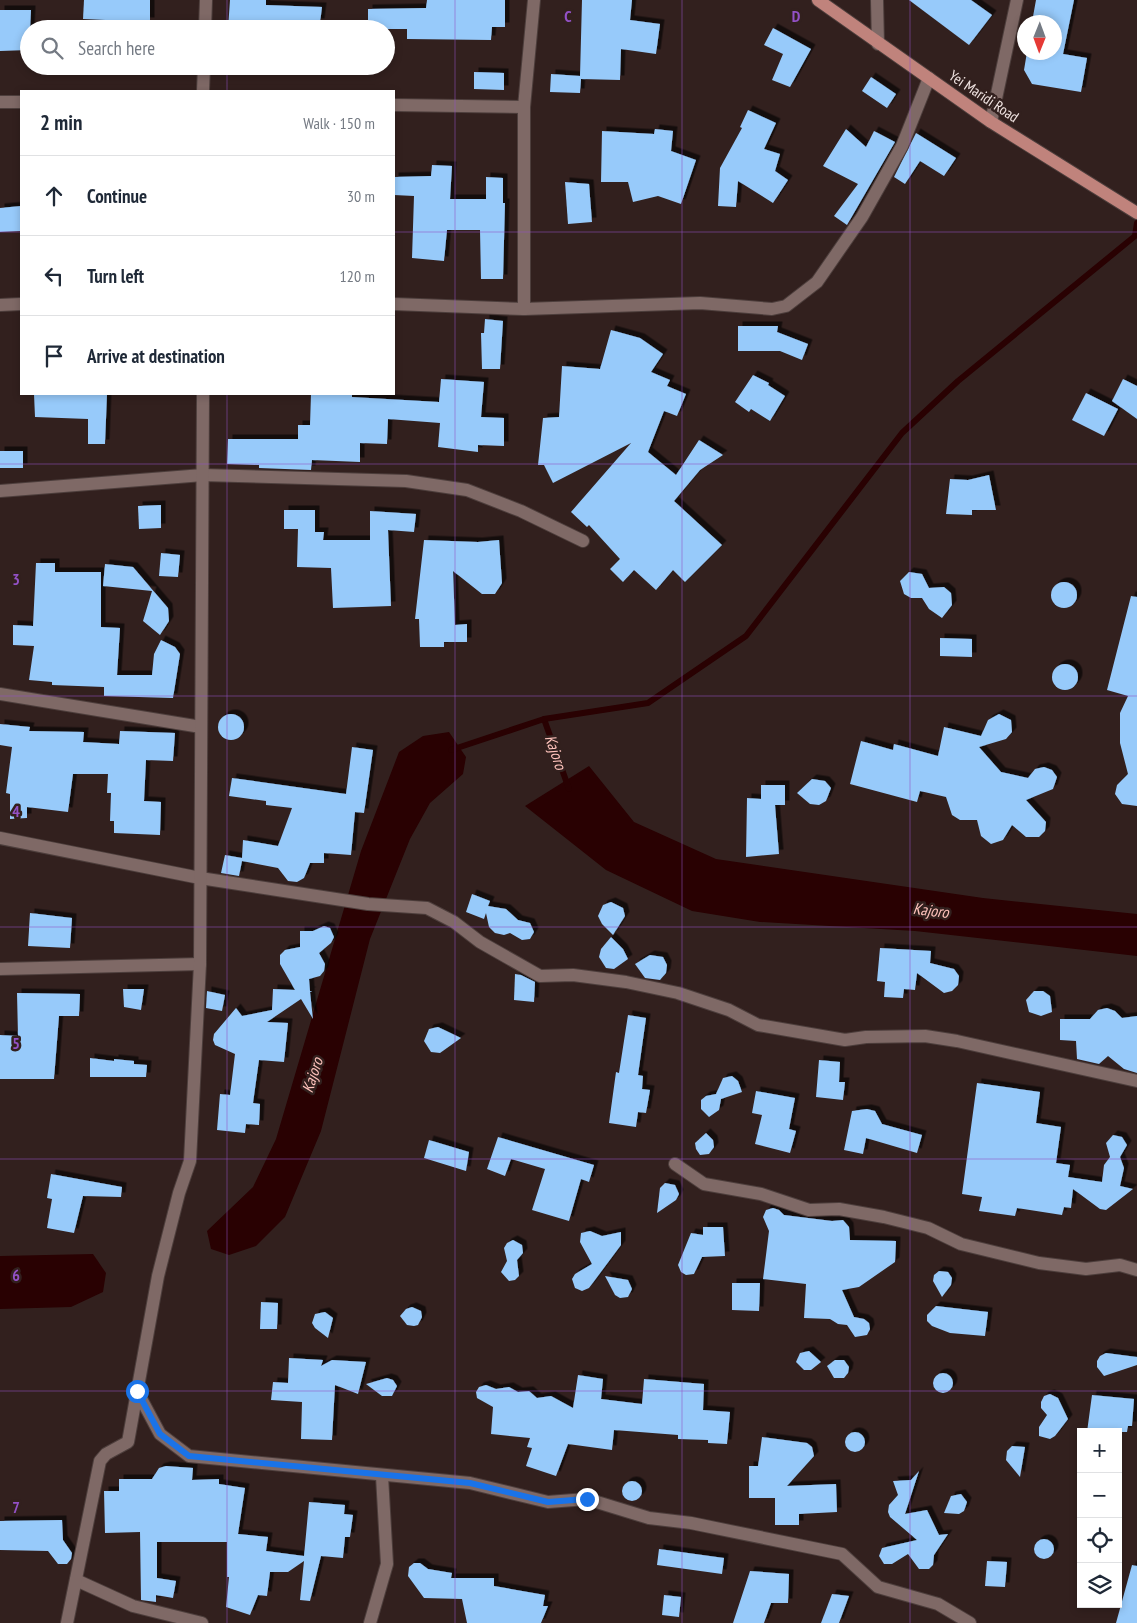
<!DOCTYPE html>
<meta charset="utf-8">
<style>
:root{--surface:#fff;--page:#f2f2f3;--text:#1f2937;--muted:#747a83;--line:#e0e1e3}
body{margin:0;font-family:"PT Sans Narrow",sans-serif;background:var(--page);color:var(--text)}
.controls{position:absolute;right:15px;bottom:15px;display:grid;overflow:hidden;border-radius:0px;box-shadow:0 2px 8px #0003}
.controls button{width:45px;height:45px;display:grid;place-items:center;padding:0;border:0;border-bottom:1px solid var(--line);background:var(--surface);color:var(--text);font:25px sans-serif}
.compass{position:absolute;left:1017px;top:15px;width:45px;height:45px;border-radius:50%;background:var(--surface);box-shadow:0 2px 8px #0003;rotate:181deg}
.stop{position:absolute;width:15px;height:15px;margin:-11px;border:4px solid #1a73e8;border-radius:50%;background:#fff}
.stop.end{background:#1a73e8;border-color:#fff;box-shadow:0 1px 5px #0008}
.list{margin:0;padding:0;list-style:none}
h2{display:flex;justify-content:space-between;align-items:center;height:65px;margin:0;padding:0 20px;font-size:21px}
h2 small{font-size:16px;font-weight:400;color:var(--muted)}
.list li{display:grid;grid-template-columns:32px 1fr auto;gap:15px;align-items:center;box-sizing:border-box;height:80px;padding:0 20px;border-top:1px solid var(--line)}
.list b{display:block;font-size:19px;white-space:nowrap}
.list em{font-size:16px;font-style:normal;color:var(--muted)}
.icon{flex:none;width:28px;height:28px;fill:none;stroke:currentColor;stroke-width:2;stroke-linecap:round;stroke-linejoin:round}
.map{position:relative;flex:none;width:1137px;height:1623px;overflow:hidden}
.search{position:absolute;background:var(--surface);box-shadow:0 2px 8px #0003;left:20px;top:20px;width:375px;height:55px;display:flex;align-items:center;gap:12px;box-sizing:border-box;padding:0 18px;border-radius:28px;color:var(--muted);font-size:19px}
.panel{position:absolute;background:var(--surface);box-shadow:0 2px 8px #0003;left:20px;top:90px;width:375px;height:305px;border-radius:0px}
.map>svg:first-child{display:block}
.water{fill:#290102}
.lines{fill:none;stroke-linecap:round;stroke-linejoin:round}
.stream{stroke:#290102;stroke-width:6}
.building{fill:#97cafa;filter:url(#shadow)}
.minor-casing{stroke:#4d3e3c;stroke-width:14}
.major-casing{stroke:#4d3e3c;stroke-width:14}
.minor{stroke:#7f6966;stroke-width:12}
.major{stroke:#c0837c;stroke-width:12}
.route{stroke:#1a73e8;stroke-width:6}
.grid{fill:none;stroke:#9351c6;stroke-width:1;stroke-opacity:0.55}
.labels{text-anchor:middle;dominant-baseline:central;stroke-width:5;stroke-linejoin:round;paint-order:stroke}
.street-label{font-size:15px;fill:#f1e4e2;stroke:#32201e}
.water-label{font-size:16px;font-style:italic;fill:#ffc3bc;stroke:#32201e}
.grid-label{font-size:16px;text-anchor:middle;font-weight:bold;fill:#9351c6;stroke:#32201e;stroke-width:5;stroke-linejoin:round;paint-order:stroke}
</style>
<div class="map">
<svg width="1137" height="1623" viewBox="0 0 1137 1623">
<defs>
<filter id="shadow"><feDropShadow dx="4.5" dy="-4.5" stdDeviation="0" flood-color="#0009"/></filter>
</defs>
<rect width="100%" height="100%" fill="#32201e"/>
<g class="water">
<polygon points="449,732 466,757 463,774 430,803 410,839 370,939 321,1131 285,1217 256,1246 229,1255 211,1249 207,1231 253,1187 276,1139 361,851 399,752 423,736"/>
<polygon points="589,766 634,822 716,859 983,898 1137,914 1137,956 915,931 760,922 692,911 606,870 525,806"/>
<polygon points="93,1254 106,1273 103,1292 71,1307 0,1309 0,1256"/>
</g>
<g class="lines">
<g class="stream">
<polyline points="544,719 569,789"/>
<polyline points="451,750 544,719 648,703 746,636 902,433 958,381 1135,236 1137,223"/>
</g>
</g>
<g class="building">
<polygon points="84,0 150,0 150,22 83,19"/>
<polygon points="230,0 266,0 266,5 322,7 320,23 251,21 251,29 228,29"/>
<polygon points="427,0 505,0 505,27 492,27 491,40 407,39 407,29 368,29 368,9 426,8"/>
<polygon points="582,0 632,0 630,20 660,24 656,54 621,49 620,80 581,79 580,93 550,92 551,74 580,76"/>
<polygon points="909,0 971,0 992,15 969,45"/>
<polygon points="1036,0 1074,0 1063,54 1087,58 1081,92 1032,84 1024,70 1027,52 1054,52 1054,22 1032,22"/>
<polygon points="0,10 31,10 29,50 0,51"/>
<polygon points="773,28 811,49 790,87 772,80 783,54 764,45"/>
<polygon points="474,72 504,73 504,90 474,89"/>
<polygon points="871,77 896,94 887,108 862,91"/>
<polygon points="748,110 776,123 764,149 780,154 775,171 788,180 773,203 738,181 736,207 718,206 720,168 742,128 740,127"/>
<polygon points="655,129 673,131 671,151 696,160 681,204 658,196 633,202 628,182 601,182 602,131 654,134"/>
<polygon points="846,129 866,147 874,131 895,142 847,225 834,216 858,184 823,166"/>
<polygon points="916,133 956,158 944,176 920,161 905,184 894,177"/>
<polygon points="432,165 452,166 450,199 486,199 486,177 503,178 503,203 505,203 503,279 481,279 480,230 447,230 444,261 412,258 414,196 394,195 394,177 431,176"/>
<polygon points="565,182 589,184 592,222 568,224"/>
<polygon points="21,206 21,231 0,232 0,208"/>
<polygon points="485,319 503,321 500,369 482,369 481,333 484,333"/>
<polygon points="738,326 778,326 777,332 808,344 802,360 780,351 738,351"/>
<polygon points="611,330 640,338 663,354 651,372 670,380 667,386 686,394 677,416 664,411 648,452 676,475 699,440 723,455 700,470 674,501 722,545 685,582 673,570 656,590 634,570 623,582 610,569 620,559 589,525 587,527 571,512 631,443 553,483 544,465 538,465 543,418 559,417 562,366 600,369"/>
<polygon points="753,375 769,383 768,385 785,396 770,421 751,409 749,412 735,402"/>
<polygon points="441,379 484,382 481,417 504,418 504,446 478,445 478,452 438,447 440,423 388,419 387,444 360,443 360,462 312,460 311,470 259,468 259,465 227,464 228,439 298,439 298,425 310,425 311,394 352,394 352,397 439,402"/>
<polygon points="1123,379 1137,386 1137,419 1112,401"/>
<polygon points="1086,393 1118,409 1104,436 1072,420"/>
<polygon points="34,394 107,394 105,444 88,444 88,419 35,417"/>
<rect x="0" y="451" width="23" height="17"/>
<polygon points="989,475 996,510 972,510 972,515 946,514 950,479 968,480"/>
<polygon points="161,505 161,528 139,529 138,506"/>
<polygon points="284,510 315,510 315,532 324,532 323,540 370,540 370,511 416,514 414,532 388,530 391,606 333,608 331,568 297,567 298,529 284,529"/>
<polygon points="424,540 478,542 499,540 502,583 495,594 482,594 453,571 455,625 467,624 467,642 444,642 444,647 420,647 419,619 415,619"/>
<polygon points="161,553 180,555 178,577 159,576"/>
<polygon points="36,563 55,563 55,572 101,572 101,627 120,628 117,675 152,675 154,654 161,640 175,647 180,654 173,698 104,696 104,687 52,685 52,682 29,680 34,646 13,645 13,625 33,626"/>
<polygon points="105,564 133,567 168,608 169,621 160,635 143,621 152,591 103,586"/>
<polygon points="909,572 922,574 929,588 944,587 951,593 952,605 942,618 929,609 922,598 911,598 904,594 900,581"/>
<circle cx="1064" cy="595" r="13"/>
<polygon points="1131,596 1137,597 1137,806 1122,804 1115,794 1117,785 1128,774 1120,743 1120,713 1128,696 1107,690"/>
<polygon points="940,638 972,639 972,657 940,656"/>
<circle cx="1065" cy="677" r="13"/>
<circle cx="231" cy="727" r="13"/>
<polygon points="999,714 1011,720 1012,732 1006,739 979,747 1001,772 1028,778 1035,769 1044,767 1052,770 1057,777 1053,789 1026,800 1046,822 1045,831 1039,837 1026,837 1012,825 1003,840 991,844 981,836 977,820 960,820 952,815 946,797 920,791 917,802 850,784 861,741 893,750 894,744 938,756 944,727 981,736 988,720"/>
<polygon points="0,724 30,727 29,731 84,732 83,742 119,744 120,731 175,733 173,761 146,760 144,801 161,802 160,835 114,833 114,821 110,821 111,793 107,793 108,774 73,774 68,812 27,807 27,818 10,819 10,794 6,793 12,747 0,745"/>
<polygon points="352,747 373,750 364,813 355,812 351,855 324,853 324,863 310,863 304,878 297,882 288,881 278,868 242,861 239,876 221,873 225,855 242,858 243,840 278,846 292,808 266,805 266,801 229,796 232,778 346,794"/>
<polygon points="812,779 825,781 831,788 826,801 819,805 810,804 797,793"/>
<polygon points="761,785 785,785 785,805 775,805 779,854 746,857 747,798 761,799"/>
<polygon points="472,894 490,901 488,906 506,909 518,920 530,923 534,932 530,939 522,940 510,933 504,935 495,933 489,927 486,913 484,919 466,912"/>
<polygon points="611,902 623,908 625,916 613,935 602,924 598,916 603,905"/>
<polygon points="30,913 72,918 70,948 28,946"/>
<polygon points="324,926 330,928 334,937 331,943 319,953 325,964 324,971 320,976 309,979 310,991 312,991 310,992 313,1019 301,999 267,1022 288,1023 284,1062 259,1060 253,1103 260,1104 259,1125 246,1124 245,1133 217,1130 220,1094 230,1095 235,1054 215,1045 213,1040 214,1034 236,1008 242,1016 272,1010 273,989 295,990 280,964 280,955 285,950 300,947 300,931 313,931"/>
<polygon points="611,937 623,949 628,959 614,969 606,968 599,957 601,949"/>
<polygon points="880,948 931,951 930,963 954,969 959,976 958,985 952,991 944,993 917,973 915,990 904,989 903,998 884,997 885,982 877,981"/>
<polygon points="650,955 663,957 667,965 666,973 660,980 645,978 635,964"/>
<polygon points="515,974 521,975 535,982 534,1002 514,1000"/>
<polygon points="123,989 144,989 141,1010 124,1007"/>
<polygon points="207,991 225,995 222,1011 206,1008"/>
<polygon points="1034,991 1043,991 1050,996 1052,1012 1041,1016 1029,1012 1026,1000"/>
<polygon points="17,993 80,994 79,1016 59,1016 54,1079 0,1079 0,1035 18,1036"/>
<polygon points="1107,1008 1115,1011 1122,1018 1137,1016 1137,1073 1124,1069 1108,1056 1099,1064 1077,1059 1076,1041 1060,1040 1060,1019 1090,1019 1098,1010"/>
<polygon points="628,1015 646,1018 638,1075 643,1076 642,1089 650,1090 646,1113 638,1112 636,1127 609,1123 616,1072 619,1073"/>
<polygon points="438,1027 461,1038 440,1053 431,1052 424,1041 429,1029"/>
<polygon points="90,1058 114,1061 114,1059 134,1061 134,1064 147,1065 146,1077 90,1077"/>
<polygon points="819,1060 840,1062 839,1082 845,1082 843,1100 816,1097"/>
<polygon points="732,1076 738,1081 742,1092 721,1099 719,1110 709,1117 701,1109 701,1100 706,1096 716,1094 723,1078"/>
<polygon points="977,1083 1040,1092 1036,1123 1061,1127 1056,1163 1070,1165 1068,1177 1102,1182 1104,1165 1110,1157 1106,1143 1113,1135 1122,1137 1127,1145 1120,1157 1124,1168 1120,1186 1133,1189 1106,1210 1100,1209 1073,1189 1071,1208 1064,1207 1062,1215 1017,1208 1015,1216 979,1211 982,1197 962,1194"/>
<polygon points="756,1091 795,1098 789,1129 796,1131 790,1153 755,1144 762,1115 752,1113"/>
<polygon points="867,1109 875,1111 882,1124 922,1135 917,1153 866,1138 863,1154 844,1150 852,1111"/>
<polygon points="706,1133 713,1140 714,1147 709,1154 700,1155 696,1149 695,1143"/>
<polygon points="498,1137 594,1165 589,1182 581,1179 569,1221 532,1210 545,1169 511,1159 505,1176 487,1169"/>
<polygon points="429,1140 469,1152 466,1171 424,1158"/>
<polygon points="51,1174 122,1187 121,1197 83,1196 74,1233 47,1228 52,1199 47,1198"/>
<polygon points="665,1183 675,1185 679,1194 676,1200 657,1213 660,1188"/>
<polygon points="773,1208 779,1210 784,1215 832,1221 843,1220 849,1227 850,1240 896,1241 895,1262 859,1287 842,1290 854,1317 864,1319 869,1323 870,1329 867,1335 855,1337 847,1325 838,1324 830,1319 804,1318 806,1284 763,1279 769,1231 763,1217 766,1210"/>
<polygon points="703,1227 723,1227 725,1256 702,1257 694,1274 686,1275 681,1272 678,1265 691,1233 703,1235"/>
<polygon points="590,1231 602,1236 621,1232 621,1245 589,1288 582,1291 575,1288 572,1279 575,1274 592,1264 580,1242 581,1233"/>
<polygon points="513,1240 522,1245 523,1253 517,1260 519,1276 515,1280 509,1281 501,1272 507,1261 504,1248 507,1243"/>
<polygon points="939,1271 948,1272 952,1278 951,1285 942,1297 933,1281 934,1275"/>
<polygon points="605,1276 628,1280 632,1289 628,1297 620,1298 615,1295"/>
<polygon points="732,1283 760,1283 759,1311 732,1310"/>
<polygon points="261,1302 278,1303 277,1329 260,1329"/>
<polygon points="936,1306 988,1312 985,1336 950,1333 932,1326 927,1321 927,1315"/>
<polygon points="412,1307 421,1311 422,1317 418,1325 414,1326 407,1325 400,1316 406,1309"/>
<polygon points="325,1312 333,1318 328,1338 315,1328 312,1323 315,1314"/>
<polygon points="809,1351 821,1362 811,1370 804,1370 796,1362 800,1353"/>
<polygon points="1106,1353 1137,1357 1137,1365 1104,1376 1097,1367 1097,1361 1100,1356"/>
<polygon points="289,1358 323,1360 321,1366 332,1360 366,1362 358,1394 335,1385 332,1440 301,1439 302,1402 271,1400 273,1382 288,1383"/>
<polygon points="835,1360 844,1360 849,1367 848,1373 844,1378 834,1378 827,1366"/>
<circle cx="943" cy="1383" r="10"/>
<polygon points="578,1375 603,1379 601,1399 642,1404 644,1379 704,1384 703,1410 730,1412 727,1444 708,1443 708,1440 678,1439 678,1435 614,1430 612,1450 568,1444 556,1476 526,1466 532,1448 527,1447 530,1438 491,1434 493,1407 477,1398 476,1392 479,1387 486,1385 496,1389 509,1387 518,1392 529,1391 537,1398 551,1396 573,1408"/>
<polygon points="387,1378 393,1380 397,1386 392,1396 382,1396 366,1384"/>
<polygon points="1050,1394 1058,1398 1068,1419 1055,1436 1050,1439 1039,1436 1039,1427 1047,1415 1041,1408 1041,1402 1044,1396"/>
<polygon points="1092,1395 1134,1399 1132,1426 1128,1426 1127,1432 1087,1432"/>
<circle cx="855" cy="1442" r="10"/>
<polygon points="762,1437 807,1443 812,1447 814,1456 787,1486 836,1484 837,1512 799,1514 799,1525 775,1525 775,1498 749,1498 749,1466 758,1466"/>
<polygon points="1012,1446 1025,1447 1020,1477 1006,1460 1007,1451"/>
<polygon points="166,1466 193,1468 192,1480 219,1479 219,1484 245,1488 238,1534 268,1537 266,1551 304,1556 309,1502 345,1505 344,1514 353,1515 350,1537 345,1537 343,1558 321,1556 310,1601 300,1600 304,1561 288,1572 270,1572 267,1596 258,1595 250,1615 226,1607 229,1577 227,1577 227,1542 157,1542 157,1578 176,1581 173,1598 156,1595 156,1602 141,1600 140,1532 105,1533 104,1491 119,1491 119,1479 152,1479 159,1468"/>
<polygon points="919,1471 905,1514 927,1510 939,1535 948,1534 934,1555 933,1565 929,1569 919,1569 908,1554 892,1564 884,1564 879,1556 882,1548 917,1540 890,1517 888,1512 889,1505 898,1495 893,1481 911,1480"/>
<circle cx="632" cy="1491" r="10"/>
<polygon points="961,1494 967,1502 964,1511 959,1514 944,1513 951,1496"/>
<polygon points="62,1520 63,1540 72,1553 71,1559 67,1564 58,1564 48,1551 0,1550 0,1521"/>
<circle cx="1044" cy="1549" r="10"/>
<polygon points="659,1549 724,1558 722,1574 657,1565"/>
<polygon points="987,1561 1007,1562 1005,1587 985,1586"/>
<polygon points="414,1563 420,1563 428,1569 452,1573 451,1578 494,1578 494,1586 545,1595 543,1606 548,1606 541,1623 467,1623 462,1599 424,1598 408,1576 409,1567"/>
<polygon points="1132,1565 1137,1566 1137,1623 1116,1623"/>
<polygon points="750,1571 789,1574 788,1603 771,1603 764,1623 733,1623"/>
<polygon points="832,1594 849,1596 839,1623 821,1623"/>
<polygon points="664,1595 681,1597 679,1617 662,1615"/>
</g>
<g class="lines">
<defs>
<g id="minor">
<polyline points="877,0 878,44"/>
<polyline points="205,29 206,0"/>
<polyline points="203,91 204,66"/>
<polyline points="0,102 21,102"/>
<polyline points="394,105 524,107"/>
<polyline points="991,122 1017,0"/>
<polyline points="394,304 524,309 700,303 772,309 786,306 817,282 862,217 902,146 929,78"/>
<polyline points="0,305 21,304"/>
<polyline points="524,309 524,107 534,0"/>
<polyline points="0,491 203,475 406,481 467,490 521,511 583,541"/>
<polyline points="0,694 201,727"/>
<polyline points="0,838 200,878 368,904 427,908 454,922 480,942 540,976 573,975 626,982 678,993 729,1010 758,1025 845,1040 866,1037 925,1036 957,1041 1137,1081"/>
<polyline points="0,969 200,964"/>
<polyline points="675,1164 704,1184 761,1194 809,1210 839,1209 884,1217 928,1228 961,1244 1039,1263 1086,1269 1120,1265 1137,1270"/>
<polyline points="137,1391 160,1434 189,1456 470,1483 548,1502 587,1499 649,1518 691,1523 842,1554 878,1587 938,1604 970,1623"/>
<polyline points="76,1580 133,1606 202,1623"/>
<polyline points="67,1623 100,1461 106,1454 128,1442 158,1276 179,1193 190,1161 200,964 203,394"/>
<polyline points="370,1623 387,1564 382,1476"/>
</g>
<polyline id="major" points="818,0 991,122 1137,213"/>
</defs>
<use href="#minor" class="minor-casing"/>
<use href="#major" class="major-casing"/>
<use href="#minor" class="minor"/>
<use href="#major" class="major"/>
</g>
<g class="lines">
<polyline class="route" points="137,1391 160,1434 189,1456 470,1483 548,1502 587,1499"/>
</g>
<path class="grid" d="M227,0V29M455,0V1623M682,0V1623M910,0V1623M227,66V91M0,232H21M394,232H1137M227,394V1623M0,464H1137M0,696H1137M0,927H1137M0,1159H1137M0,1391H1137"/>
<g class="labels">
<g class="street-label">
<text transform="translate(984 96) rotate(34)">Yei Maridi Road</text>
</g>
<g class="water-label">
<text transform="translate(556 752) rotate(71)">Kajoro</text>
<text transform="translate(931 910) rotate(7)">Kajoro</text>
<text transform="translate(312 1075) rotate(-72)">Kajoro</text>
</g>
</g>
<g class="grid-label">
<text x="568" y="22">C</text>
<text x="796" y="22">D</text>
<text x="16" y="585">3</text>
<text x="16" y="817">4</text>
<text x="16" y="1049">5</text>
<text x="16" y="1281">6</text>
<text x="16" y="1513">7</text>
</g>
</svg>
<div class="controls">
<button>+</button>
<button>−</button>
<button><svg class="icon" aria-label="locate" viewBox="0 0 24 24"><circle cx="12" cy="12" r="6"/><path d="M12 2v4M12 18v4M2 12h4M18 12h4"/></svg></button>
<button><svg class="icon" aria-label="layers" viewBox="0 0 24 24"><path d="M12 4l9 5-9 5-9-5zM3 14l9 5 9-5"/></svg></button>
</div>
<svg class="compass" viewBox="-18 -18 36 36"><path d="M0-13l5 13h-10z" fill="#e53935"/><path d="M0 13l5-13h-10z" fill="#747a83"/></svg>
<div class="stop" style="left:137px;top:1391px"></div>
<div class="stop end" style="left:587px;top:1499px"></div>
<div class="search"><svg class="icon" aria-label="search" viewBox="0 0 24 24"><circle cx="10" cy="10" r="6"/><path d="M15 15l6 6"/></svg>Search here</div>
<section class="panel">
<h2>2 min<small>Walk · 150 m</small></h2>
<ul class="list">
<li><svg class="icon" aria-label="ahead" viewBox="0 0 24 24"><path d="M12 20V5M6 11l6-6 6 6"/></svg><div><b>Continue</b></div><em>30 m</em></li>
<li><svg class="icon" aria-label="left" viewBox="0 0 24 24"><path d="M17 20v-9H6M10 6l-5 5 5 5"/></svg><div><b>Turn left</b></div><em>120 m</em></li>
<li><svg class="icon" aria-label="arrive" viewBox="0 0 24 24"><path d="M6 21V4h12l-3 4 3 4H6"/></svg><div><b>Arrive at destination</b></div></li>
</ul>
</section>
</div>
